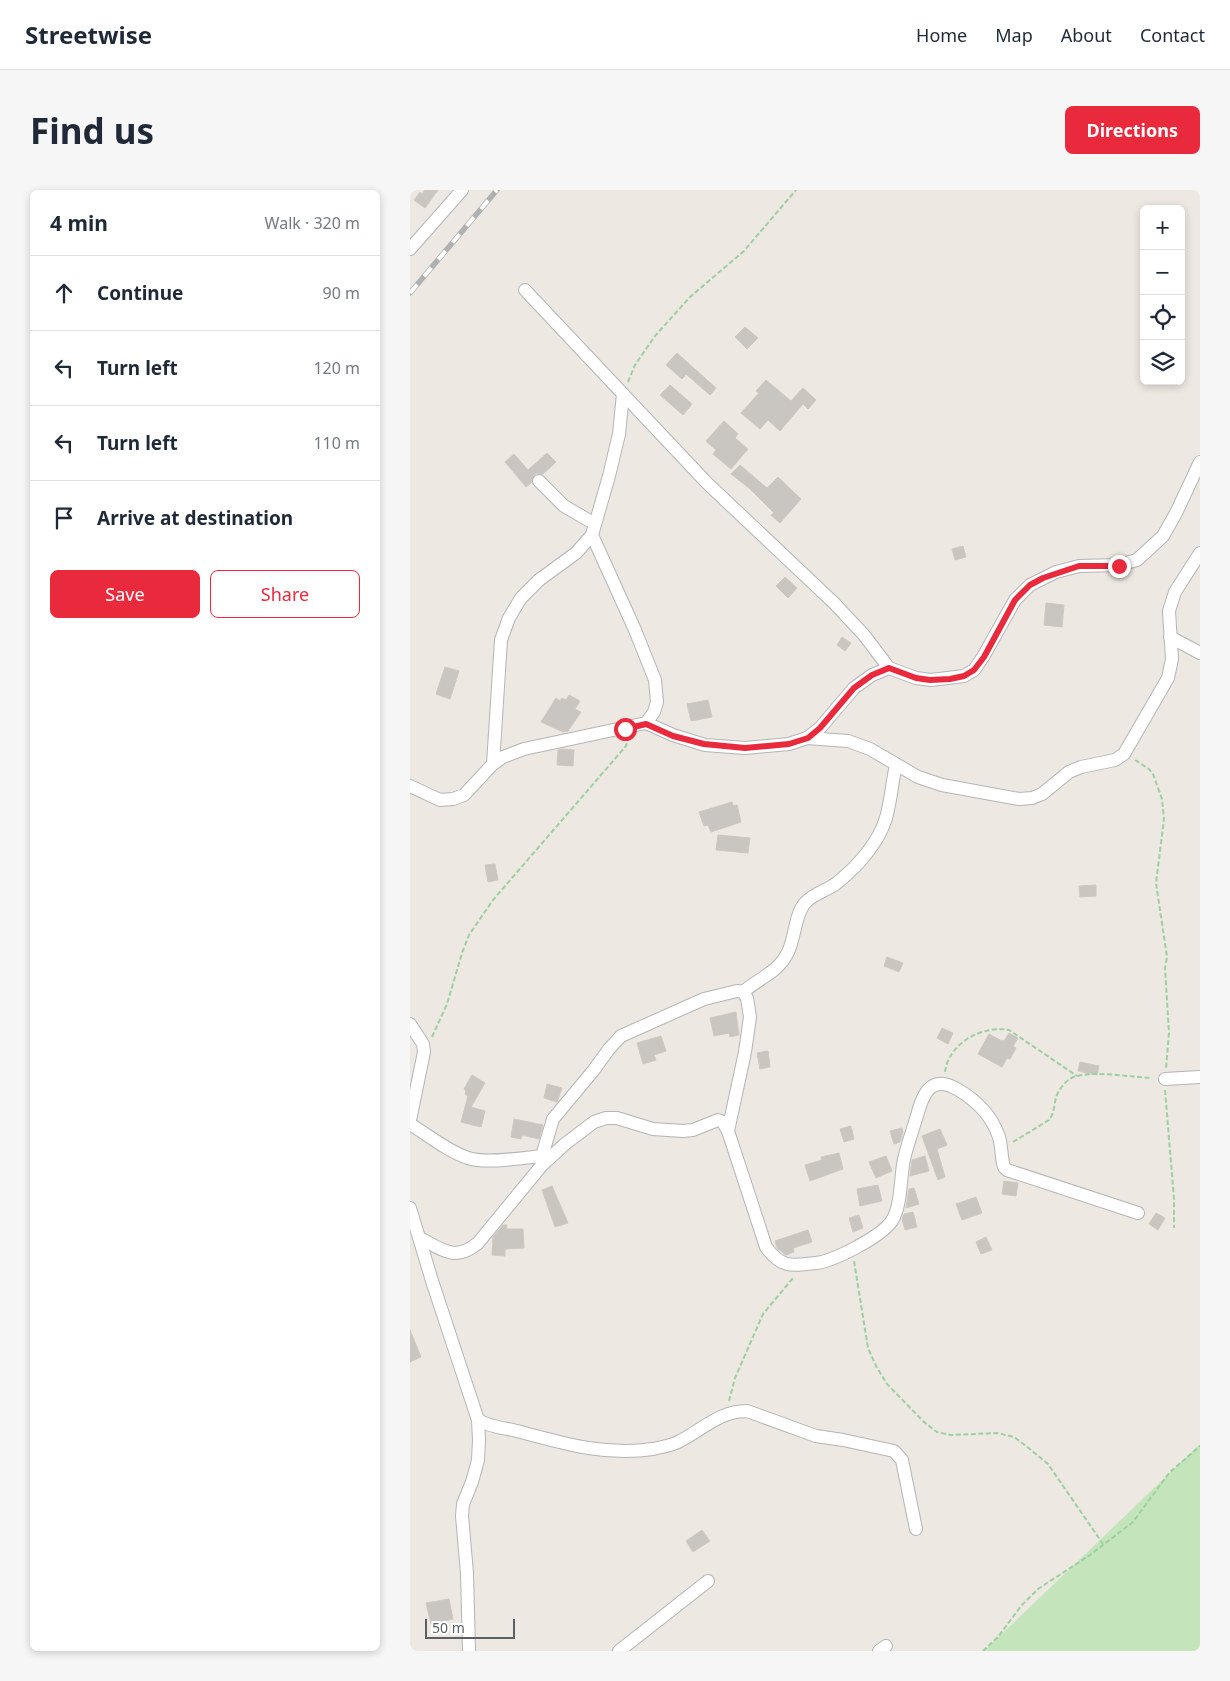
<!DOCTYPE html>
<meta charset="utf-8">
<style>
:root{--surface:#fff;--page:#f6f6f7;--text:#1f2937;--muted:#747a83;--line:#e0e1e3;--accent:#e92a3d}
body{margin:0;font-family:"Noto Sans",sans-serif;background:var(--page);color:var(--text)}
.controls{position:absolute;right:15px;top:15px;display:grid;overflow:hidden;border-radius:8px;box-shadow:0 2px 8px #0003}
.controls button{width:45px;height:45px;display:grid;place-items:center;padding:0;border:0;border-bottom:1px solid var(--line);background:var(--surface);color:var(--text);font:25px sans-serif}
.scale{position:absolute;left:15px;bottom:12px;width:90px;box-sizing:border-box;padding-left:5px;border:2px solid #595f62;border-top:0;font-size:14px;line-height:18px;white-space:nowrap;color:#595f62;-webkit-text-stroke:4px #fff;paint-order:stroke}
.stop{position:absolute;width:15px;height:15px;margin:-11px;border:4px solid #e92a3d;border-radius:50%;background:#fff}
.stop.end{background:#e92a3d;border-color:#fff;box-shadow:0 1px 5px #0008}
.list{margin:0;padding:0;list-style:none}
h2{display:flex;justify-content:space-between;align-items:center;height:65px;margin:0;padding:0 20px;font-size:21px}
h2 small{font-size:16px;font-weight:400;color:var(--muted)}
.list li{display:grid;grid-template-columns:32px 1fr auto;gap:15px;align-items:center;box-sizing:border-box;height:75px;padding:0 20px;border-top:1px solid var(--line)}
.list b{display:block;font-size:19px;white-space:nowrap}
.list em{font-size:16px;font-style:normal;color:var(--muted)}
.actions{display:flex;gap:10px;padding:15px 20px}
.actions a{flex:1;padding:11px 0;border:1px solid var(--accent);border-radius:8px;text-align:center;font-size:18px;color:var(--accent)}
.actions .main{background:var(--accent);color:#fff}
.icon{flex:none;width:28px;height:28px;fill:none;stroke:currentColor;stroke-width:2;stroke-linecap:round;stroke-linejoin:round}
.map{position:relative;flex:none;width:790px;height:1461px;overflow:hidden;border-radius:8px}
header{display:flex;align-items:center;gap:30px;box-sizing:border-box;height:70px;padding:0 25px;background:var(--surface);border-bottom:1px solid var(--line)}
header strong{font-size:24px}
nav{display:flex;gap:28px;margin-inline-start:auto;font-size:18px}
.intro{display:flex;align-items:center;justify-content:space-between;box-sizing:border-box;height:120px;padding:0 30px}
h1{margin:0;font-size:35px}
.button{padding:12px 22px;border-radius:8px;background:var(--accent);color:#fff;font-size:18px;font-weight:700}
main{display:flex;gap:30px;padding:0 30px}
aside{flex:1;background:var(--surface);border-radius:8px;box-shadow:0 2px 8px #0003}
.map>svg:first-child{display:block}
.green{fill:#c4e5bc}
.building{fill:#c9c5c0;stroke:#d1c8bf}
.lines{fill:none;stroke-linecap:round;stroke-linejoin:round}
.minor-casing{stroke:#b2b5b9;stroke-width:14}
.path{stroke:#9cd0a0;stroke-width:2;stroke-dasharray:5 2.5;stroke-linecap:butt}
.minor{stroke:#fff;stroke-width:12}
.rail-casing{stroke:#b0b1b2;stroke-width:5.5}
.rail{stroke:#fff;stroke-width:4;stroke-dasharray:11;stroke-linecap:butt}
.route{stroke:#e92a3d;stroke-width:6}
</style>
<header>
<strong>Streetwise</strong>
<nav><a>Home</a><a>Map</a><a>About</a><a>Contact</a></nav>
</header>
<div class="intro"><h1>Find us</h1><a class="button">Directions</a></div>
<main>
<aside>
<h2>4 min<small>Walk · 320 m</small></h2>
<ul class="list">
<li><svg class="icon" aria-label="ahead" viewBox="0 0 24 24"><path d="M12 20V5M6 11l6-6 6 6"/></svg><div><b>Continue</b></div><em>90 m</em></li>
<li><svg class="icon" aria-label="left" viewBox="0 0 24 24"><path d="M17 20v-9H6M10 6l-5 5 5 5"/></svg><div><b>Turn left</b></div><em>120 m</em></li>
<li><svg class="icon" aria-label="left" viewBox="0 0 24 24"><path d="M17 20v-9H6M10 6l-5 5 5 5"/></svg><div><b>Turn left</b></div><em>110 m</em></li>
<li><svg class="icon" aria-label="arrive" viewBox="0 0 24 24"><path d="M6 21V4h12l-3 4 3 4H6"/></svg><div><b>Arrive at destination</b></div></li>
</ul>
<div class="actions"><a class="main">Save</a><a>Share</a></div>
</aside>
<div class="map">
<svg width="790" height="1461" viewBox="0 0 790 1461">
<rect width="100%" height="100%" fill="#ede8e1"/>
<polygon class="green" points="790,1254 790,1461 574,1461"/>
<g class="building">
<polygon points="15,0 28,0 15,18 4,10 10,2 12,4"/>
<polygon points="335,137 348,148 337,159 325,147"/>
<polygon points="267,163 306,198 300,205 276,184 272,189 256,175"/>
<polygon points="356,190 381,211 393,198 406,210 398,219 393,214 370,241 358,230 350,239 331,223 349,203 346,201"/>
<polygon points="260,195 282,214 273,225 250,205"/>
<polygon points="314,231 328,244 325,248 338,259 321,279 303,264 306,260 296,251"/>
<polygon points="137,263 146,272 133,284 127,283 124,285 121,293 116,297 95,272 104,264 118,280"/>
<polygon points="330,275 357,298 368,287 391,309 370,333 361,325 364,323 339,298 321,284"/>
<polygon points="553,356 556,367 545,370 542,359"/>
<polygon points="375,387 387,398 378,408 366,396"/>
<polygon points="636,413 654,415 652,437 634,435"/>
<polygon points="432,447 441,453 435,461 427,455"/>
<polygon points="35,477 49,481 40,509 26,504"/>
<polygon points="159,505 170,511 165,519 171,522 158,541 153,542 131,532 146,508 150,511 152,508 156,510"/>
<polygon points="298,510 302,527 281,531 277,514"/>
<polygon points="152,559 164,560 163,576 147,575 148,560"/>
<polygon points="322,612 323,616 327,615 331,632 301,642 298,635 294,636 289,622"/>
<polygon points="308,645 340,648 338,663 306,660"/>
<polygon points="85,674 88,690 78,692 75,675"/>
<polygon points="686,695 686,706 670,707 669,696"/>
<polygon points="477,767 493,773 489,782 474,776"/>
<polygon points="326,822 329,845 320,847 319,843 304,846 300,828"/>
<polygon points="532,838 543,843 538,854 527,848"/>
<polygon points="599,843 608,848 603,856 606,858 600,869 597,868 592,877 568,864 579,844 592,851 592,850 594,851"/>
<polygon points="251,846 256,861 244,865 246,870 233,874 227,853"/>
<polygon points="358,861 360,877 350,879 347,863"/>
<polygon points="670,872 689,876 687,885 668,881"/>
<polygon points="62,885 75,893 61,917 75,921 71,937 51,932 58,906 55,904 56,901 54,899"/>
<polygon points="137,894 152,898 147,912 134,908"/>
<polygon points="104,929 133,935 129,949 112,945 111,949 101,947"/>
<polygon points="441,936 444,949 434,952 430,939"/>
<polygon points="492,938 493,942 490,952 484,954 480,941"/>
<polygon points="530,939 537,955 527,959 535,987 528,990 512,946"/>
<polygon points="429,963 433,979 400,991 395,975 412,970 411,967"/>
<polygon points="476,966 482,981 466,988 459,972"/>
<polygon points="515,966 519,981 500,986 502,970"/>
<polygon points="594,991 608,993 606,1006 592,1004"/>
<polygon points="468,995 472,1011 450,1016 447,999"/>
<polygon points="142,996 158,1033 145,1037 132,1000"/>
<polygon points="504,998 509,1014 496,1018 499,999"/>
<polygon points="566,1007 572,1023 552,1030 546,1014"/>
<polygon points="503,1022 507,1037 495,1040 492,1029 494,1024"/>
<polygon points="746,1023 755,1028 748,1040 739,1034"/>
<polygon points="449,1025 453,1038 443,1042 439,1028"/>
<polygon points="93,1035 97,1035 96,1039 113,1039 114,1058 95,1059 95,1066 82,1065 83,1047"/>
<polygon points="398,1040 402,1052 383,1058 384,1062 376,1065 367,1058 365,1051"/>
<polygon points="576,1047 582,1060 571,1064 566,1052"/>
<polygon points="0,1140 11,1167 0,1172"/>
<polygon points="292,1340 300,1351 283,1362 276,1351"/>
<polygon points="39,1409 43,1429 21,1434 16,1413"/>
</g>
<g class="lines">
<defs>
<g id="minor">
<polyline points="0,59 52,0"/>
<polyline points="115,100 297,293 424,413 454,445 479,478"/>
<polyline points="129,291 154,316 185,334"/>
<polyline points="760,447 790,463"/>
<polyline points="236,533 263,545 295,555 335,558 379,554 397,548 410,538 444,498 462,485 479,478 506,488 521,490 554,486 564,480 573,467 605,410 620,395 646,382 669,376 709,375 727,370 753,346 766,323 790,272"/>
<polyline points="397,548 438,551 460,559 508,587 532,595 609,609 622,608 632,604 659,582 671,577 705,570 714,564 758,488 762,469 759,421 765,402 790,363"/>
<polyline points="83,574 91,450 99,428 111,408 129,390 166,363 182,345"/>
<polyline points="0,596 30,610 43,609 54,605 83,574 93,567 114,559 236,533 244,522 247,512 245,490 225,440 182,345 199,286 209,244 213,204"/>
<path d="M333,802C349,788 368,783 378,762C385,749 385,722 396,712C404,703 419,700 428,692C448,676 469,652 476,628C481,611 482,592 486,575"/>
<polyline points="0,834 13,854 14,862 0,930"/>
<polyline points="755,889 790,887"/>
<path d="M0,934C18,945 37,961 58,968C75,974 113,968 132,966"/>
<polyline points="132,975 132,966 143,929 183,881 199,859 211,846 294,809 327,801 333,802 337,808 340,827 335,862 318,941"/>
<polyline points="0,1018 23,1094 68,1230 69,1250 68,1270 62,1292 53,1314 52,1326 57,1383 59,1461"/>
<path d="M10,1048C33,1060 45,1072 68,1053L132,975L155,954L184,932L196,928H207L243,939L273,941L283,940L308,930L313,932L318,941L356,1057C371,1078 381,1076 406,1073C424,1071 470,1047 481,1032C492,1017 490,987 494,969C497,956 502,942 506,929C512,907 519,883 547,899C566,910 582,926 589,947C592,957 591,967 594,977L597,980L728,1023"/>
<path d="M68,1230C82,1238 96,1238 111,1242C156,1254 196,1266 243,1259C251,1257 260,1256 268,1252C292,1240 309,1221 337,1221L406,1246L433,1250L484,1261L492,1270L506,1339"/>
<polyline points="209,1461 298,1391"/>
<polyline points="469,1461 476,1456"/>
</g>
</defs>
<use href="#minor" class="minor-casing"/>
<g class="path">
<polyline points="218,192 225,175 245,146 280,107 334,61 386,0"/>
<polyline points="725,570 739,579 743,584 752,609 754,629 746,693 757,767 755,778 759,843 756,878"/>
<polyline points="22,847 37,814 52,763 59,745 83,710 216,556 218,548"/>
<path d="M535,882C536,877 537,871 540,867C551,847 577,836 599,840L667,886"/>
<polyline points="755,900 764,1009 764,1038"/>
<path d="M603,952L639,930C646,921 643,910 649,901C653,894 660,887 667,886C687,881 721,887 742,888"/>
<polyline points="444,1071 458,1158 466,1176 477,1194 514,1232 527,1242 541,1245 587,1243 604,1247 616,1256 638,1274 693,1354"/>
<polyline points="319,1211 325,1188 353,1124 383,1088"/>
<polyline points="573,1461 588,1447 611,1416 628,1399 680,1365 723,1332 759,1283 790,1256"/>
</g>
<use href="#minor" class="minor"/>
<defs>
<polyline id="rail" points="0,103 87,0"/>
</defs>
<use href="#rail" class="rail-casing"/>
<use href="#rail" class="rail"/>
</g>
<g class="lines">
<polyline class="route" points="215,539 236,534 263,546 294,554 335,558 379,554 398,548 410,538 444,498 462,485 479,478 506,488 520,490 540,489 554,486 564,480 574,467 605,410 620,395 633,388 669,376 709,376"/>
</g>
</svg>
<div class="controls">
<button>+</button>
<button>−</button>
<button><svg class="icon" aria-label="locate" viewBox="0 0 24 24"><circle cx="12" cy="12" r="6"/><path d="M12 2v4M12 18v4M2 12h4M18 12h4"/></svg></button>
<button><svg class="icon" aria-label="layers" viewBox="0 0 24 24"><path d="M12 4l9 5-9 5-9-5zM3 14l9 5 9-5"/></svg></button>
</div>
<div class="scale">50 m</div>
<div class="stop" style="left:215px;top:539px"></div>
<div class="stop end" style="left:709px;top:376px"></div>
</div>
</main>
